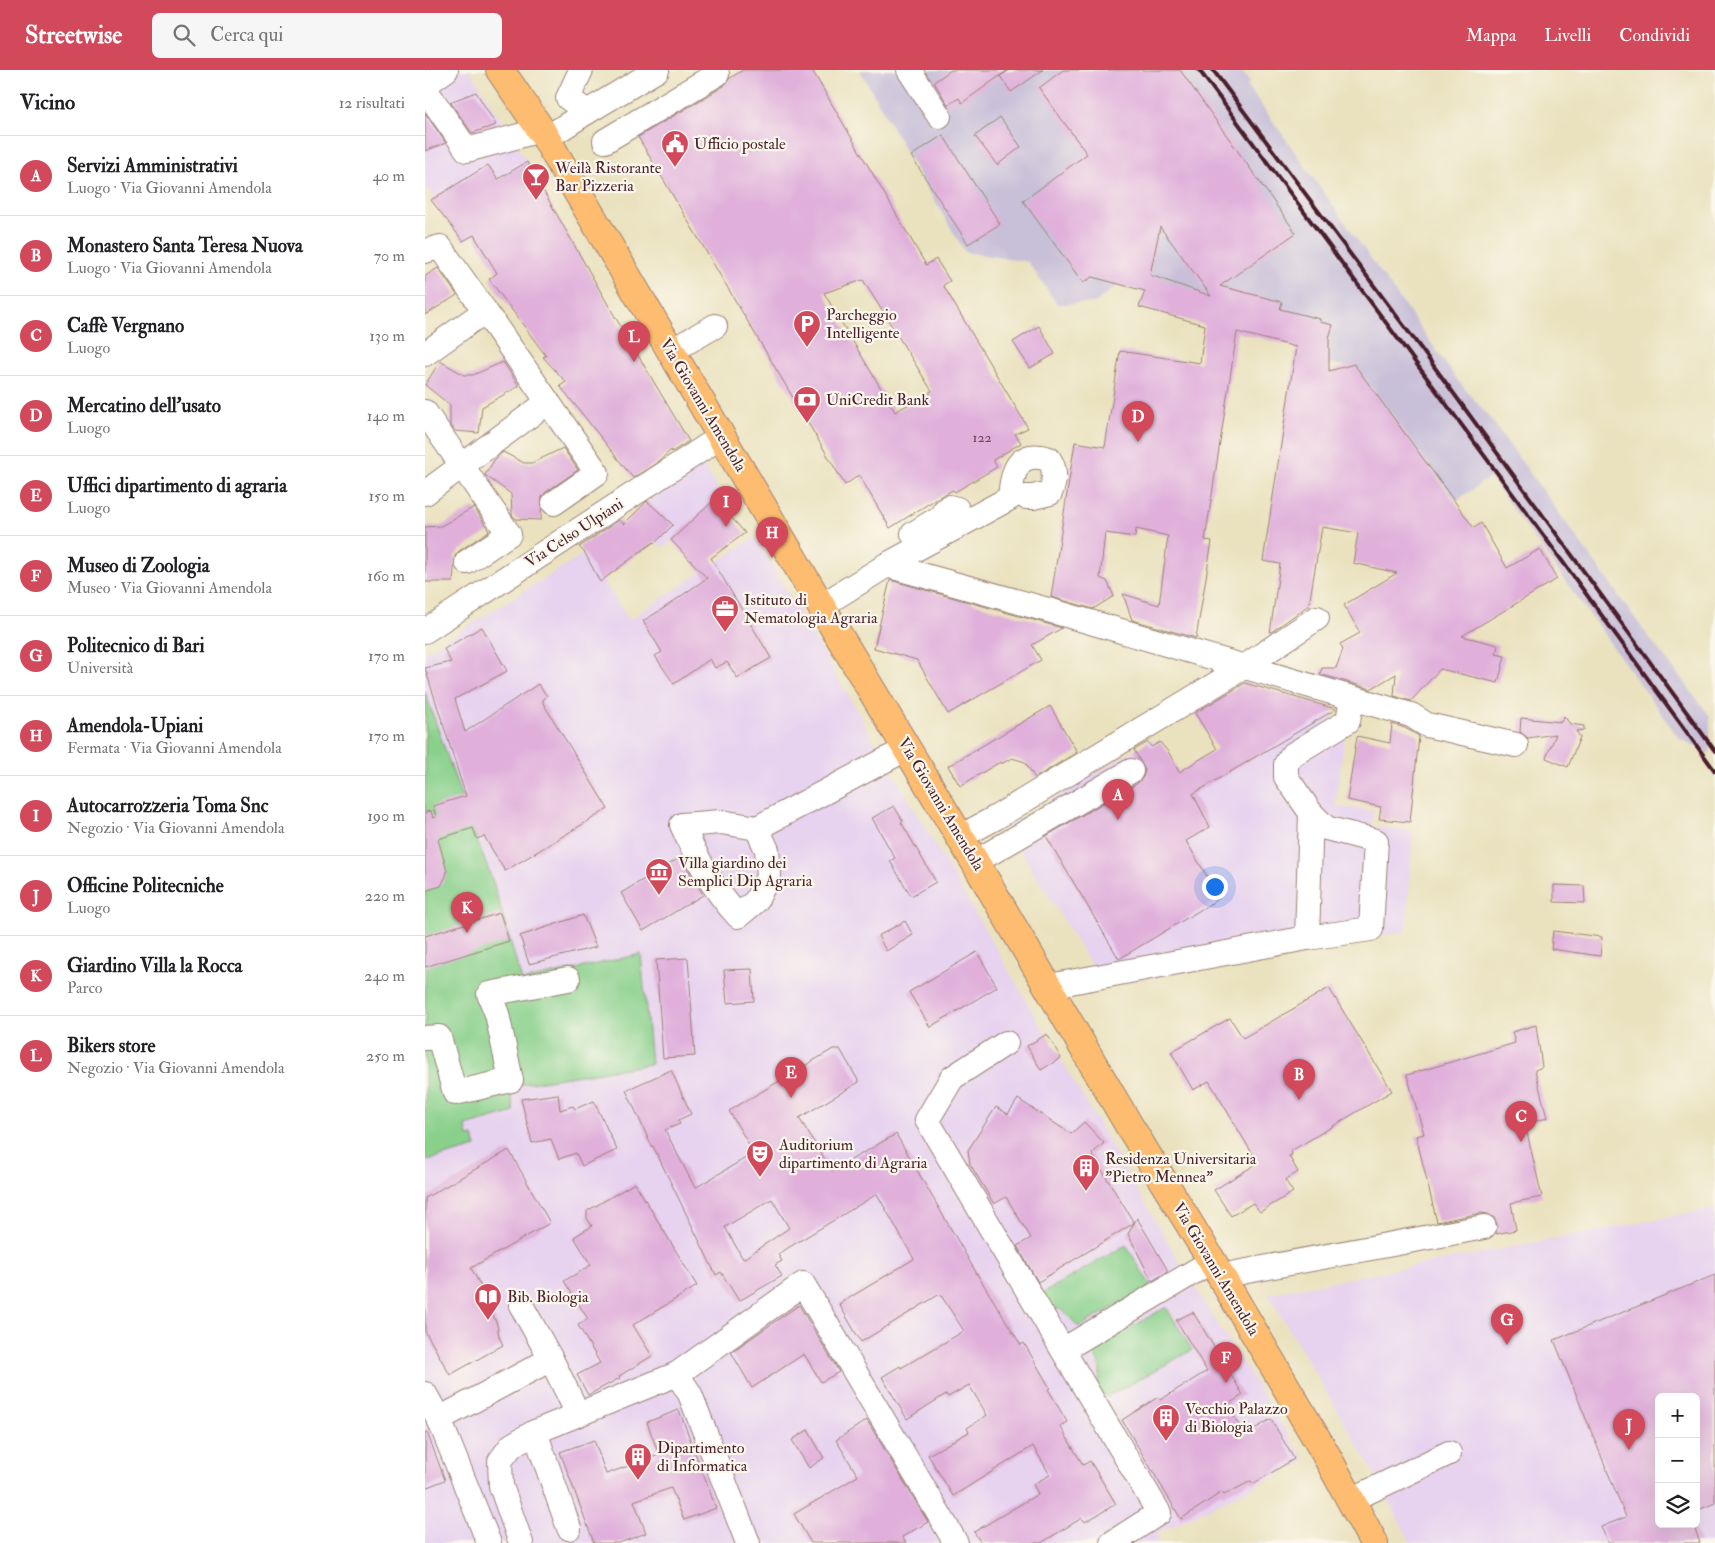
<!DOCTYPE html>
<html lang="it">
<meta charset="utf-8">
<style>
:root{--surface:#fff;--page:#f6f6f6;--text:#202124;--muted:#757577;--line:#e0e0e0;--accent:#d1495b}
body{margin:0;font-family:"IM FELL Double Pica",serif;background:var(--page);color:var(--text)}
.controls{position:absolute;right:15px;bottom:15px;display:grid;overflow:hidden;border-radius:8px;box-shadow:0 5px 20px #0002}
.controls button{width:45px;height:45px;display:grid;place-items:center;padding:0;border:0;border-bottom:1px solid var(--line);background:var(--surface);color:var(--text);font:25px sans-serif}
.you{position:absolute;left:789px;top:816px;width:18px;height:18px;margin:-12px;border:4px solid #fff;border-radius:50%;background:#1a73e8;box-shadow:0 0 0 8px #1a73e833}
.badge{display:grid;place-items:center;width:32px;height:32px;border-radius:50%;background:var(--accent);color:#fff;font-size:16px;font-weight:700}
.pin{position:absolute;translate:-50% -41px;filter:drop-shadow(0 1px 2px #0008)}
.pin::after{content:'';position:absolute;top:26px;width:18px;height:15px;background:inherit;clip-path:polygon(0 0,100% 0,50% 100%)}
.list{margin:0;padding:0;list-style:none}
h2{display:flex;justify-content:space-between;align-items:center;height:65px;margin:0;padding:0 20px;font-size:21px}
h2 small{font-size:16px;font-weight:400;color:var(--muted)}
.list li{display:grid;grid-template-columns:32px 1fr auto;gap:15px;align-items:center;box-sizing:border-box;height:80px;padding:0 20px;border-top:1px solid var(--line)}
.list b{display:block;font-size:19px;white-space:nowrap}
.list p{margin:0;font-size:16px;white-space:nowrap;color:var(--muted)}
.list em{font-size:16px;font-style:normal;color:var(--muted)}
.icon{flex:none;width:28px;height:28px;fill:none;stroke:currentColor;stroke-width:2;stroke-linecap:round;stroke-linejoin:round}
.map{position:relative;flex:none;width:1290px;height:1473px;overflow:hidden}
header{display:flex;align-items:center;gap:30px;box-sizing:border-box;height:70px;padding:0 25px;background:var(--accent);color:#fff}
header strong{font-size:24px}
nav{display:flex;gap:28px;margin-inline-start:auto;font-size:18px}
.search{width:350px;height:45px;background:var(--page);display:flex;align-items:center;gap:12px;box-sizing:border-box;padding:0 18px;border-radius:8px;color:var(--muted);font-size:19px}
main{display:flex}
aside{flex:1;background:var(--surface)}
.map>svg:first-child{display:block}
.built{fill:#e7d2ef;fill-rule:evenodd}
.industrial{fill:#c8bfd8}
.green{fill:#89d08b;stroke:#6a785b}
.building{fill:#e0b0db;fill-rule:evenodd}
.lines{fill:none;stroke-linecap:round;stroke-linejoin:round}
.minor-casing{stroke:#9a8075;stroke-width:26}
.major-casing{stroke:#9a8075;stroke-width:30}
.minor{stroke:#fff;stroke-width:24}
.major{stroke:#fdbc6f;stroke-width:28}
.rail{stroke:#4a1f2b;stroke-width:4}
.labels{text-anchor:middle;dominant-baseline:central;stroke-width:4.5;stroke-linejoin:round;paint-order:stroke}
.number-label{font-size:14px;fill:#704357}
.poi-label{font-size:16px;fill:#4a1f2b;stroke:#fbf7ec;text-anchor:start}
.street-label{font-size:16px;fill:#4a1f2b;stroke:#fbf7ec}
</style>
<header>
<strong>Streetwise</strong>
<div class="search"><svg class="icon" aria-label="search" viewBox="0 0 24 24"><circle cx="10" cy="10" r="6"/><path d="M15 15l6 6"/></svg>Cerca qui</div>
<nav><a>Mappa</a><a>Livelli</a><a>Condividi</a></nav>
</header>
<main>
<aside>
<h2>Vicino<small>12 risultati</small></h2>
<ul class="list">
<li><span class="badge">A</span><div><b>Servizi Amministrativi</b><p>Luogo · Via Giovanni Amendola</p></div><em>40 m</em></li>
<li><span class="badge">B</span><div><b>Monastero Santa Teresa Nuova</b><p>Luogo · Via Giovanni Amendola</p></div><em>70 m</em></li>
<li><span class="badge">C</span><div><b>Caffè Vergnano</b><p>Luogo</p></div><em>130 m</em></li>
<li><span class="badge">D</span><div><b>Mercatino dell'usato</b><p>Luogo</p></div><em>140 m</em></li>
<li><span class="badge">E</span><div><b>Uffici dipartimento di agraria</b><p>Luogo</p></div><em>150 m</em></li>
<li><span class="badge">F</span><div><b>Museo di Zoologia</b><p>Museo · Via Giovanni Amendola</p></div><em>160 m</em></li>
<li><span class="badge">G</span><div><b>Politecnico di Bari</b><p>Università</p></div><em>170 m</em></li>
<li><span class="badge">H</span><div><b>Amendola-Upiani</b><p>Fermata · Via Giovanni Amendola</p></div><em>170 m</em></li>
<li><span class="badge">I</span><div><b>Autocarrozzeria Toma Snc</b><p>Negozio · Via Giovanni Amendola</p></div><em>190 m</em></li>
<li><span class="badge">J</span><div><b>Officine Politecniche</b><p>Luogo</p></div><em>220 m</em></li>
<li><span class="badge">K</span><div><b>Giardino Villa la Rocca</b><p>Parco</p></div><em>240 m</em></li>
<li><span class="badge">L</span><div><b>Bikers store</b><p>Negozio · Via Giovanni Amendola</p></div><em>250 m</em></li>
</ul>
</aside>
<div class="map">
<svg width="1290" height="1473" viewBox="0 0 1290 1473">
<rect width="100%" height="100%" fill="#fbf7ec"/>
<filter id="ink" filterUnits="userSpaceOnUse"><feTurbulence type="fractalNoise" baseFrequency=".02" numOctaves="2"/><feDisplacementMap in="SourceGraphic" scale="10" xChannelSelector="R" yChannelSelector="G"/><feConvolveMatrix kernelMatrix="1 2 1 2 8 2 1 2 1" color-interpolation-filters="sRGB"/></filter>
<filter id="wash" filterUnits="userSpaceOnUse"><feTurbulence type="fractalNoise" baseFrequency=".0096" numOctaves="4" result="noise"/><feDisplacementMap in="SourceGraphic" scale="20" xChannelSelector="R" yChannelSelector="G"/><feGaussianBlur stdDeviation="1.12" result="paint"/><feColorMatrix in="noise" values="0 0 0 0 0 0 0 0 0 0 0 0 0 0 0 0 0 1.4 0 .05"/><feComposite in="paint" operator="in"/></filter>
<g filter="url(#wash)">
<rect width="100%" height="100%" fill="#eae2bf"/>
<g class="built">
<polygon points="0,0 45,0 102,92 77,107 71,106 63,96 9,129 2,118 0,119"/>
<polygon points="276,391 297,426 238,478 206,447 226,429"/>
<polygon points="330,467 765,1210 880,1391 730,1465 735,1473 0,1473 0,583 160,483 204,550"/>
<polygon points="905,642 920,663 910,736 949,741 947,756 988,761 981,861 865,884 687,914 669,900 581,757 728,669 759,729"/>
<path d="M1290,1138V1473H986L947,1399L843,1224ZM1234,1327H1271V1454H1234Z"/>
</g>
<polygon class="industrial" points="435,0 816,0 825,12 822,15 1034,312 1065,348 1220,562 1285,646 1285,684 1254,668 1065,407 1031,431 932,298 889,291 893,267 693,215 670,233 632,234 603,192 540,182 485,89"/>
<g class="green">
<polygon points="0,622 50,765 68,812 97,911 216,884 226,994 85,1016 89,1042 41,1056 43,1067 48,1066 51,1077 0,1091"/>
<polygon points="701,1175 726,1216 654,1257 637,1240 625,1237 618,1223"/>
<path d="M741,1237L767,1280L682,1327L678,1324L675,1325L670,1319C678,1301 676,1296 667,1280Z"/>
</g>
<g id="blocks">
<g class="building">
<path d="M318,0H387L501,195L511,189L525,211L518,215L603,358L590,364L596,373L568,390L572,397L530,422L528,420L516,426L465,458L434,405L420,415L213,67L299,16L305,8ZM438,210L507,321L470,342L399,223Z"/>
<polygon points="526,0 583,0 537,33 534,28 523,35 509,12"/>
<polygon points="585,0 618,0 586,22 575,6"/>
<path d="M638,0H755L871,163L795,216L857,232L855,239L895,249V252L908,255L904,268V301L929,294L1049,458L1056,453L1082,498L1115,479L1132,509L1037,566L1073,575L1071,584L1080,586L1073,613L1015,599L986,631L969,626L971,604L946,619L895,604L897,598H911L918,579L915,574L935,563L919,535L972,503L928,493L933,463L897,457L884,535L845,563L855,494L838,491L871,277L812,262L780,470L787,471L771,568L707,550L698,524L734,535L743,466L711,459L710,467L680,463L675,508L682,511L689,526L668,539L626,527L650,372L680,377L695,281L775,293L780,255L714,237L720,221L667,207L658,213L598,131L662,84L614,18ZM735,157L776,212L786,226L725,205Z"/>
<polygon points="51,22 71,55 47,63 25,32"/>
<polygon points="0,43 21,73 0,81"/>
<polygon points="575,47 596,77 572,95 550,66"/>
<polygon points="518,65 575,154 543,174 486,86"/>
<polygon points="102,92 189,245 264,371 247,382 246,380 233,392 208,408 135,316 141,312 118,287 121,286 64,209 72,203 49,165 38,171 6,130 63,95 73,109"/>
<polygon points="13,198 32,225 0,245 0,206"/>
<polygon points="614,256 630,284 605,298 588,272"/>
<polygon points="15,291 39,305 48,305 78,292 94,316 57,337 54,363 30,361 25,354 25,335 0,315"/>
<polygon points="138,378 153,400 121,422 117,427 116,450 91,449 87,445 86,424 60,405 70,389 78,382 99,393 107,393"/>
<polygon points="290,429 320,463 286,488 346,588 312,608 302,592 290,598 285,589 249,614 230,586 237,582 218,551 239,538 282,508 246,470"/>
<polygon points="222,431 248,455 230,473 229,472 215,482 175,512 160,483 154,477 194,450 199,454"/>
<polygon points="49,437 64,461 34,481 30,486 28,512 0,512 0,457 16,456"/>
<polygon points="465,510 637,558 607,575 616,590 523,644 492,590 449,578"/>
<polygon points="57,557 82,601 30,629 40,662 113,614 122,626 118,630 118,633 183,739 80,801 59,766 52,769 48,758 13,769 22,801 21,806 16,816 0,821 0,742 6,741 8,748 11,747 8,736 41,726 0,598 26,592 19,579"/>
<polygon points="820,613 911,639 768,724 785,757 761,771 795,828 694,889 621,766 713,713 718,707 720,700 709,680 723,672 726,677 735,672 744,683 754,702 792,679 770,643"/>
<polygon points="625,636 652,682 610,708 600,692 587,688 576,694 575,692 535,716 523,696"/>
<polygon points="1139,646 1145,654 1159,656 1159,660 1151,661 1155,667 1143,697 1121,688 1131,664 1103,668 1095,662 1096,648 1136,652"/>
<polygon points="967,654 980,658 994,666 985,752 954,749 956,737 922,730 932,666 965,673"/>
<polygon points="469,736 478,751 476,752 511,812 486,826 465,791 470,788 447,748"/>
<polygon points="256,787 278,825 218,861 196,823"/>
<polygon points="1129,815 1159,816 1160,833 1129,832"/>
<polygon points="75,843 84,871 0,897 0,866"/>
<polygon points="158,845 171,877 104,894 95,866"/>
<polygon points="480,851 488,865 461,881 453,866"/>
<polygon points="1128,861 1177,867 1175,886 1126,879"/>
<polygon points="552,882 572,917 505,957 484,922"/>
<polygon points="263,888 270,986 238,988 231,890"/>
<polygon points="327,899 329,931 302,933 299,900"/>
<polygon points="904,918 967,1021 866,1081 867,1085 864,1086 873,1102 860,1110 868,1122 835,1142 828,1133 806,1146 789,1120 833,1093 784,1011 768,1020 746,982 805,948 818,968"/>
<polygon points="1111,955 1117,997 1110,1000 1122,1048 1100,1054 1117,1127 1086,1133 1091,1160 1071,1164 1072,1154 1069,1148 1063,1144 1056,1143 1012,1152 991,1066 999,1064 982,1005 1090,973 1087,962"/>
<polygon points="622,964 636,988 616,1000 602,976"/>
<path d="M408,979H415L434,1012L374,1048L407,1101L471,1064L552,1204L596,1275L599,1273L625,1318L623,1319L642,1352L635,1356L658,1395L665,1391L691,1434L660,1452L657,1448L616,1473H556L549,1462L613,1424L608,1414L625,1405L608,1376L528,1426L503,1385L544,1362L542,1358L562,1345L544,1315L523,1327L521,1324L482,1349L457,1307L475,1296L476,1298L539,1261L515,1224L436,1272L414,1234L489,1189L452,1124L353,1184L357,1191L350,1195L357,1206L314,1231L296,1202L291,1205L228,1076L227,1077L201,1020L246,1000L266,1044L253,1050L255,1054L240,1060L270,1118L329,1083L304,1041ZM347,1129L364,1158L318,1189L300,1157Z"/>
<polygon points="133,1024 135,1040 148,1036 150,1039 169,1031 192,1080 157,1096 151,1083 134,1089 126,1069 107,1073 96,1029"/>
<polygon points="593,1029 646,1064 659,1052 679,1073 667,1084 709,1153 613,1212 592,1176 606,1168 581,1127 569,1134 545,1094 543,1080 571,1037 583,1044"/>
<polygon points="84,1080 125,1153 46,1198 58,1220 50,1224 67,1243 72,1254 74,1267 78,1275 25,1305 0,1261 0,1128"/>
<polygon points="210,1113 272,1216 208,1255 227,1286 194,1306 195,1308 163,1325 152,1305 175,1293 153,1255 163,1249 139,1211 166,1195 149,1167 167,1156 162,1148 162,1141"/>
<polygon points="712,1148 742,1199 742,1202 727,1211 703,1164"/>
<polygon points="1290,1205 1290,1433 1271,1441 1271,1327 1234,1327 1234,1454 1268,1454 1275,1473 1183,1473 1176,1457 1201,1447 1129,1270"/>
<polygon points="374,1235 414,1302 396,1312 379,1284 327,1318 306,1282"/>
<polygon points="768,1242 818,1325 802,1335 820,1365 846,1349 869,1389 828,1414 826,1411 799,1425 797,1422 756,1449 697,1350 733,1327 735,1330 782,1301 751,1250"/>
<polygon points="254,1340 291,1438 259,1450 246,1418 209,1431 221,1463 194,1473 169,1473 135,1382 169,1370 181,1404 234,1385 222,1352"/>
<polygon points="442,1350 503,1452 477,1467 481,1473 386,1473 369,1444 433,1406 411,1370"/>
<polygon points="383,1360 399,1388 384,1398 367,1370"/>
<polygon points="0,1362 2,1362 20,1410 0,1418"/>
</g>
</g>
</g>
<g filter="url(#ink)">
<use href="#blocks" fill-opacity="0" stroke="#9a8075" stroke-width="1"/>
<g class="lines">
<defs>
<g id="minor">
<polyline points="484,0 514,46"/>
<polyline points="0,15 21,0"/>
<polyline points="0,19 42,80 116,60"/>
<polyline points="162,42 232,0"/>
<polyline points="120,69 162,42 143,28 156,0"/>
<polyline points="180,71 292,4"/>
<polyline points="0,181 15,177 60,241"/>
<polyline points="246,281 290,256"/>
<polyline points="0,284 60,241 172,403 129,433"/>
<polyline points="0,342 84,464 42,492"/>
<polyline points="0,423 123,332"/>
<path d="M488,464L517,446L519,441L524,437L532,439C535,446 533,451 531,457"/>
<polyline points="461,495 641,545 986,645 1002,655 1091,675"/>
<path d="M396,536L467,492L585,428C587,402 592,379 624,389C631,400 630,412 625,423L608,427H601"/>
<polyline points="0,561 297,366"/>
<path d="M332,758L342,780L344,805L331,831L313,846C288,819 272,789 257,755L296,752L332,758L483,678"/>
<polyline points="535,767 570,748 819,597 892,548"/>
<polyline points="550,792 706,701"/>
<polyline points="882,868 886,743"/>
<polyline points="624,916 882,868 946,859 951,771 901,758 886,743 861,707 861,694 867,685 923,651 927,628"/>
<polyline points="0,968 14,967 30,1023 86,1010 72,944 64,924 143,909"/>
<polyline points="581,973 527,1008 502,1050 734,1443 687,1473"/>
<polyline points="795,1206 1059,1157"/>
<polyline points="96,1235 126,1289 153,1344"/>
<polyline points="638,1280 787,1191"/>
<polyline points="252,1304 378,1214 531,1473"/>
<polyline points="0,1324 14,1349 64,1473"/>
<polyline points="14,1349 126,1289"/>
<polyline points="110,1362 144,1458"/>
<polyline points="926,1430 1024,1383"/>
<polyline points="96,1473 76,1416 75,1391 87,1375 110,1362 252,1304 265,1324 323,1473"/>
</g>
<polyline id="major" points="75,0 116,60 396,536 550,792 702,1052 787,1191 900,1383 949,1473"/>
</defs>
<use href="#minor" class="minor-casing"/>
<use href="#major" class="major-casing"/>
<use href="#minor" class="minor"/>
<use href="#major" class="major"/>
<g class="rail">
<polyline points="774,0 1124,473 1290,701"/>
<polyline points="788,0 997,280 1290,681"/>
</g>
</g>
</g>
<defs>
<symbol id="civic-pin" viewBox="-11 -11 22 30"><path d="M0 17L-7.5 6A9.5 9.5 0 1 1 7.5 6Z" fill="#d1495b" stroke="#fbf7ec"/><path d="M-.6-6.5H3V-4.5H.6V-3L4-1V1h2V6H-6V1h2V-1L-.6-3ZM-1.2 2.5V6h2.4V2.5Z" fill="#fff"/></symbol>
<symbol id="bar-pin" viewBox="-11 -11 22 30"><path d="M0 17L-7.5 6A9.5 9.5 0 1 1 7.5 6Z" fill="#d1495b" stroke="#fbf7ec"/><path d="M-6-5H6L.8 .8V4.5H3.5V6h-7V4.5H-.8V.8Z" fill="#fff"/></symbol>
<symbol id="parking-pin" viewBox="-11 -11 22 30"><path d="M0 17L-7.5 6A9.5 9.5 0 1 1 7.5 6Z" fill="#d1495b" stroke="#fbf7ec"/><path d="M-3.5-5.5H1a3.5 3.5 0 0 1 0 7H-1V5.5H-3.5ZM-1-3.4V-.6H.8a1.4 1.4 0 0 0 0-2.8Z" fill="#fff"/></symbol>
<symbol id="bank-pin" viewBox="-11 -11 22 30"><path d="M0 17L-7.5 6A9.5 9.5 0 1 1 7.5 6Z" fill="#d1495b" stroke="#fbf7ec"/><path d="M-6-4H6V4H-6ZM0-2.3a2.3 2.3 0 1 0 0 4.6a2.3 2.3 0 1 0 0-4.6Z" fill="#fff"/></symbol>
<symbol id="office-pin" viewBox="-11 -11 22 30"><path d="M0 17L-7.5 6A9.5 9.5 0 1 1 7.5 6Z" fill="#d1495b" stroke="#fbf7ec"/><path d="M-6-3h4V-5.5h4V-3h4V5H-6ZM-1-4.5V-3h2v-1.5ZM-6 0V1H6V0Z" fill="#fff"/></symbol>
<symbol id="museum-pin" viewBox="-11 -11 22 30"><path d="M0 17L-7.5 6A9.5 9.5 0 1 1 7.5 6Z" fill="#d1495b" stroke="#fbf7ec"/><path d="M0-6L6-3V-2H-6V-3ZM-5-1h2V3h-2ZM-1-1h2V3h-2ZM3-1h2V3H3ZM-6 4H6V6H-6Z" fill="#fff"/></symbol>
<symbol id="theatre-pin" viewBox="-11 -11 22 30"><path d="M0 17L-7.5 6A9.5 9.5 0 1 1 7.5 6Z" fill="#d1495b" stroke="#fbf7ec"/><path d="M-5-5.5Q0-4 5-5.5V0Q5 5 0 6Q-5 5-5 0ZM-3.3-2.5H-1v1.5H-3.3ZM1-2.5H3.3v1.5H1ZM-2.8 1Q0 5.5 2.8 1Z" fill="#fff"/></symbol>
<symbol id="building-pin" viewBox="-11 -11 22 30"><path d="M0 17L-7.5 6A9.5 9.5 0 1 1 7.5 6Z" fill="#d1495b" stroke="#fbf7ec"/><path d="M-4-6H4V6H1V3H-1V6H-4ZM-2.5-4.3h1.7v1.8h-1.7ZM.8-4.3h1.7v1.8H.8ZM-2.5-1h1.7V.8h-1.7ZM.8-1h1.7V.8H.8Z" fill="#fff"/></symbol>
<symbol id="library-pin" viewBox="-11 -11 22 30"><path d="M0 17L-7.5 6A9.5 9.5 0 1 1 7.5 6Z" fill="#d1495b" stroke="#fbf7ec"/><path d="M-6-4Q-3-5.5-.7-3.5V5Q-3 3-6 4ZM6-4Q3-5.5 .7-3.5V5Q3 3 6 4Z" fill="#fff"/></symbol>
</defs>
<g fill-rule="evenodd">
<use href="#civic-pin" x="234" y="58" width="32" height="43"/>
<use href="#bar-pin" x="95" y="91" width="32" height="43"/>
<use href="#parking-pin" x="366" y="238" width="32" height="43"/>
<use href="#bank-pin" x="366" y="314" width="32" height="43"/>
<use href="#office-pin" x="284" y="523" width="32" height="43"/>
<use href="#museum-pin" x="218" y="786" width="32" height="43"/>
<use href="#theatre-pin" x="319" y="1068" width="32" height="43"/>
<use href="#building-pin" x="645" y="1082" width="32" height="43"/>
<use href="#library-pin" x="47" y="1211" width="32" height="43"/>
<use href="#building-pin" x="725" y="1332" width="32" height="43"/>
<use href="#building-pin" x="197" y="1371" width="32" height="43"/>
</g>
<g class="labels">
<g class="number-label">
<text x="557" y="367">122</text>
</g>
<g class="poi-label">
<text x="269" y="74">Ufficio postale</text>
<text x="130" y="98">Weilà Ristorante<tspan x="130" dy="18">Bar Pizzeria</tspan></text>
<text x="401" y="245">Parcheggio<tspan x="401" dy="18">Intelligente</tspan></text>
<text x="401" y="330">UniCredit Bank</text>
<text x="319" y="530">Istituto di<tspan x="319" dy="18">Nematologia Agraria</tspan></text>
<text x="253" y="793">Villa giardino dei<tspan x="253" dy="18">Semplici Dip Agraria</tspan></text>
<text x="354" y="1075">Auditorium<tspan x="354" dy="18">dipartimento di Agraria</tspan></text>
<text x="680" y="1089">Residenza Universitaria<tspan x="680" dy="18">"Pietro Mennea"</tspan></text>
<text x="82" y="1227">Bib. Biologia</text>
<text x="760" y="1339">Vecchio Palazzo<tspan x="760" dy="18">di Biologia</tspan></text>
<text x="232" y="1378">Dipartimento<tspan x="232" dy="18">di Informatica</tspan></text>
</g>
<g class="street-label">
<text transform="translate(278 335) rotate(59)">Via Giovanni Amendola</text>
<text transform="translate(149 463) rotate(-33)">Via Celso Ulpiani</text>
<text transform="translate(516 734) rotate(59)">Via Giovanni Amendola</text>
<text transform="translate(791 1199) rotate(59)">Via Giovanni Amendola</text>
</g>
</g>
</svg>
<div class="controls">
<button>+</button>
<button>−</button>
<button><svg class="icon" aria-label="layers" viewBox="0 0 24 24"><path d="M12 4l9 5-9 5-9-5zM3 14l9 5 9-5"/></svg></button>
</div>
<div class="you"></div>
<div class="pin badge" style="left:693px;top:750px">A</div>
<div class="pin badge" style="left:874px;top:1030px">B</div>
<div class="pin badge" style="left:1096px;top:1072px">C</div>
<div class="pin badge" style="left:713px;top:372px">D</div>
<div class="pin badge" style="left:366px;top:1028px">E</div>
<div class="pin badge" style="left:801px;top:1313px">F</div>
<div class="pin badge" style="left:1082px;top:1275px">G</div>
<div class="pin badge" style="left:347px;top:488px">H</div>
<div class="pin badge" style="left:301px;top:457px">I</div>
<div class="pin badge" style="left:1204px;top:1380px">J</div>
<div class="pin badge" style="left:42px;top:863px">K</div>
<div class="pin badge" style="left:209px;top:292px">L</div>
</div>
</main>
